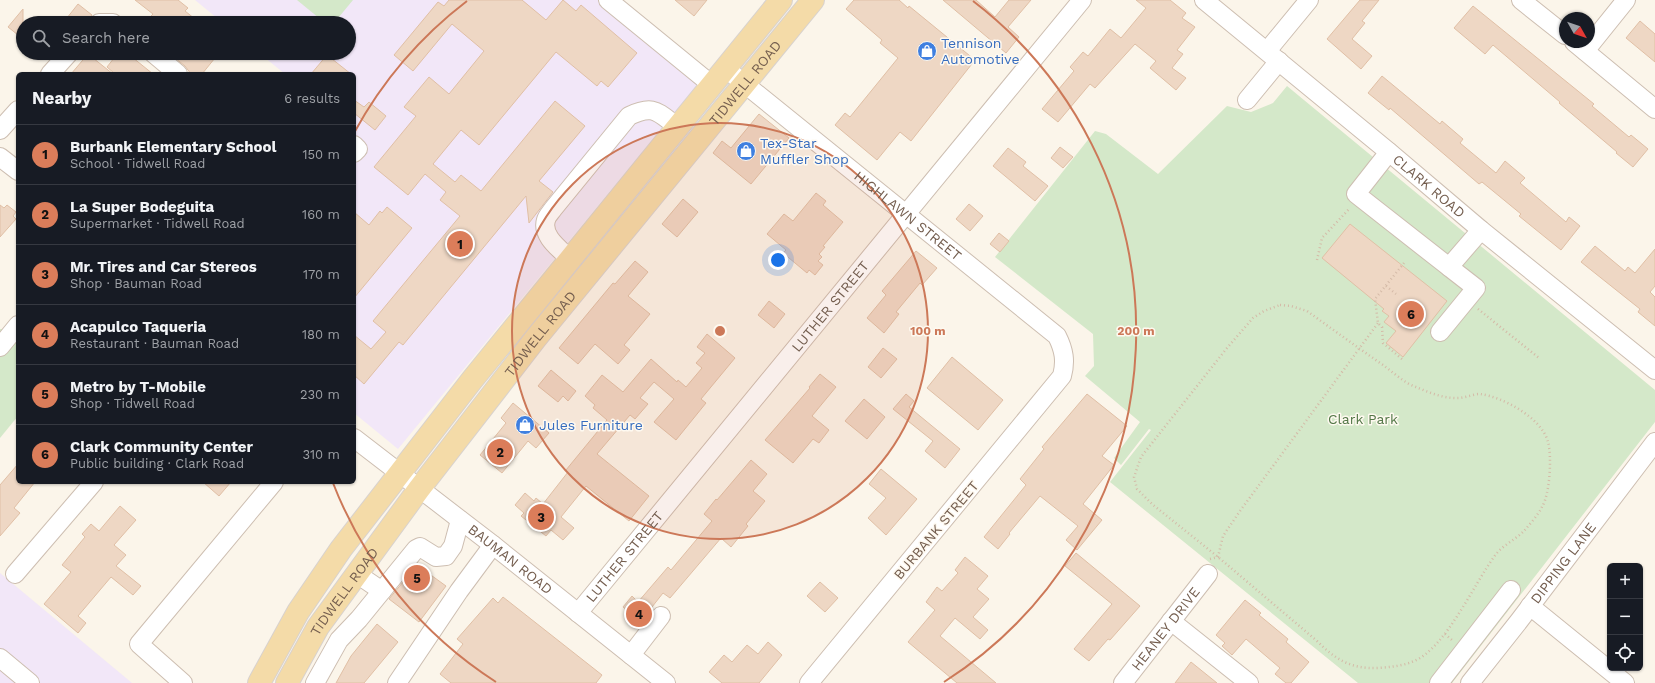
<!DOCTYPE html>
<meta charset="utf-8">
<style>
:root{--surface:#171b24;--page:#20242c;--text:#f1f3f6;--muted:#9ea1a6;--line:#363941;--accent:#db7d5a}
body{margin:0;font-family:"Work Sans",sans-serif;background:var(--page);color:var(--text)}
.controls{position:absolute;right:12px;bottom:12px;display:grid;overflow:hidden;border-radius:6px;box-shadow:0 1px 3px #0004}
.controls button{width:36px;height:36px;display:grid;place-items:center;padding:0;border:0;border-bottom:1px solid var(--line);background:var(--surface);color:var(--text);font:20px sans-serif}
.compass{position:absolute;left:1559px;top:12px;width:36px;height:36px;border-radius:50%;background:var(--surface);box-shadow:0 1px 3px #0004;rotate:130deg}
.you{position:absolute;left:778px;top:260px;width:14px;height:14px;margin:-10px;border:3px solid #fff;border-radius:50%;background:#1a73e8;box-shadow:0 0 0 6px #1a73e833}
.badge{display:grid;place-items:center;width:26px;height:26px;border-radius:50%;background:var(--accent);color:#111;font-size:13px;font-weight:700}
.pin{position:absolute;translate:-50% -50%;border:2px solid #fff;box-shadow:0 1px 4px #0006}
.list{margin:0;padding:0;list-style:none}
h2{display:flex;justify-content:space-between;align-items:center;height:52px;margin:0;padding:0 16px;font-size:17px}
h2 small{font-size:13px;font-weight:400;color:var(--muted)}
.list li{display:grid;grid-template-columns:26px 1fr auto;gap:12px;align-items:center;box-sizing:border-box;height:60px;padding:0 16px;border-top:1px solid var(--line)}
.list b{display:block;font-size:15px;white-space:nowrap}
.list p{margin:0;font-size:13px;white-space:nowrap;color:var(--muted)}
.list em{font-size:13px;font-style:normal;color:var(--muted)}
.icon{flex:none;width:22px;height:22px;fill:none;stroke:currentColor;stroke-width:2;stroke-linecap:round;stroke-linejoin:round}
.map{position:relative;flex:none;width:1655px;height:683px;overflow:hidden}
.search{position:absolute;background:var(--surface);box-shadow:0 1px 3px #0004;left:16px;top:16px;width:340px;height:44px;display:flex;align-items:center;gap:10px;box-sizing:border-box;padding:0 14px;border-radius:22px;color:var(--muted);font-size:15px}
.panel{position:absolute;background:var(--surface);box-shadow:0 1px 3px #0004;left:16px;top:72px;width:340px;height:412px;border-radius:6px}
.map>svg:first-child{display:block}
.education{fill:#f2e7f8}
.green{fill:#d4e8c9}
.building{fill:#eed7c4;stroke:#e0bfa5}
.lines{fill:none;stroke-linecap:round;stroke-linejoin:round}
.minor-casing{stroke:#cdbeb1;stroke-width:20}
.major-casing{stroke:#d8d2ce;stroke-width:24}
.path{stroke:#d4baa7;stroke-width:2.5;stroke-dasharray:1 3;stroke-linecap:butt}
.minor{stroke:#fff;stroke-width:18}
.major{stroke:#f4dba8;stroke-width:22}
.ring{fill:none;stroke:#cc7858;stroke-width:2}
.labels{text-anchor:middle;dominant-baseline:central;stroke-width:3;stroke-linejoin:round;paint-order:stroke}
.shop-label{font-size:14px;fill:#366cbe;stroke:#fef9f0;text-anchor:start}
.street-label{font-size:14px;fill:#745e4f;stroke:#fef9f0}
.park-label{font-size:14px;fill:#547848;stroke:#fef9f0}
.centre{fill:#cc7858;stroke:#fef9f0;stroke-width:2}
.ring-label{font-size:12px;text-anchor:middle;font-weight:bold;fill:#cc7858;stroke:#fef9f0;stroke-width:3;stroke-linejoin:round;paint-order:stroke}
</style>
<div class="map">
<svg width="1655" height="683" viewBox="0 0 1655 683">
<rect width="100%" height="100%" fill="#fbf5ea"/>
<g class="education">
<polygon points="195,0 621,0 708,72 398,449 354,413 354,74 285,74 259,53 349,53 349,23 223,23"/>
<polygon points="0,573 132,683 0,683"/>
</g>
<g class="green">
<polygon points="297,0 353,0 334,23 325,23"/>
<polygon points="1287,86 1655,390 1655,422 1452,683 1358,683 1110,482 1151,430 1149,429 1121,465 1114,458 1140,422 1085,376 1094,366 1093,334 995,257 1095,131 1106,134 1158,174 1227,106 1251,112 1273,103"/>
<polygon points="0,329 10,330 18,342 18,416 0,438"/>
</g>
<g class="building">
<polygon points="135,0 178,0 188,8 185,11 200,23 157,23 150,17 153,14"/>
<polygon points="449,0 522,0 546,20 563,0 576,11 581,5 637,53 608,87 601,81 597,86 556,52 479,145 461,130 433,164 455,182 461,175 481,191 555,101 585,126 539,181 553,192 529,223 526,196 403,345 399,342 364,384 354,375 354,335 371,349 386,332 373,321 460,216 440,200 446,192 425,174 408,195 374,167 416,116 404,107 429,77 449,94 484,51 452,24 413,71 394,55 438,2 444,6"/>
<polygon points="675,0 707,0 694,16"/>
<polygon points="854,0 899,0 908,8 909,6 975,60 911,141 900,132 877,160 835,125 845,113 850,117 898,58 880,43 882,40 846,9"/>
<polygon points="943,0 976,0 995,17 1009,0 1031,0 1008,27 1019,37 1006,53"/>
<polygon points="1136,0 1170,0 1186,13 1182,18 1195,27 1177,50 1183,54 1172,68 1186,78 1176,90 1150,68 1156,61 1135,44 1095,88 1090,84 1058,122 1042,109 1074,71 1070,67 1083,52 1088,56 1110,29 1121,38 1146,8"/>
<polygon points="1360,0 1379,0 1362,21 1365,23 1352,39 1372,56 1361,69 1327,39"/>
<polygon points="78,4 92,15 85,23 63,23"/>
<polygon points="1473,6 1594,104 1592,106 1629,137 1631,135 1648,149 1633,167 1616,153 1617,152 1559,103 1560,102 1493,45 1485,54 1454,28"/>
<polygon points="23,9 23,39 8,27"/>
<polygon points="1640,21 1655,34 1655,62 1626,38"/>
<polygon points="118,53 127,53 153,74 115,74 107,67"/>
<polygon points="169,53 219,53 202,74 191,74 185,66"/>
<polygon points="88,54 113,74 71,74"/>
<polygon points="327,55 351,74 311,74"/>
<polygon points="1382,76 1440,124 1442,121 1463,139 1460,143 1496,173 1505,161 1525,178 1520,183 1566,222 1569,217 1580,226 1561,250 1519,216 1521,214 1482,182 1479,184 1390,108 1389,110 1368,93"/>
<polygon points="354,100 364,107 369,102 386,116 375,130 354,113"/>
<polygon points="759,114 789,138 751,184 713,153 722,141 731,148"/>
<polygon points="1060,147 1073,157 1063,168 1051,158"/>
<polygon points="1008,148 1026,162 1023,166 1048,186 1035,201 993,166"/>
<polygon points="816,193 826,201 823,205 843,222 823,246 825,247 819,254 822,257 818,261 823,265 815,275 809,270 807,273 783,253 786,250 767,234 784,214 793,221"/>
<polygon points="683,199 698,212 677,237 662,224"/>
<polygon points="969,204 983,216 970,231 956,219"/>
<polygon points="0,205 4,208 7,205 16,212 13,216 16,219 0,237"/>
<polygon points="387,207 412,228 354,298 354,212 369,225 380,211 382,213"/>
<polygon points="1350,224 1447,301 1403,357 1386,343 1396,331 1384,322 1389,316 1382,311 1384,309 1322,258"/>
<polygon points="999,233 1009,241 1000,252 990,244"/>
<polygon points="1595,246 1625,271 1628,267 1635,273 1655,249 1655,286 1650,292 1655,297 1655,326 1638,312 1640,309 1581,262"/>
<polygon points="916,251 937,268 922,285 920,283 896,312 899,314 884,333 867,318 886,295 882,291"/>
<polygon points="635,261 648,272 628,296 650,314 624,345 630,350 618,364 595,344 578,364 559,348 613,283 615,284"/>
<polygon points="769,301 785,314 774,328 758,315"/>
<polygon points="707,334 735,358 701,399 706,403 676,440 654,422 674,399 654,382 640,398 648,404 635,419 630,415 597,454 649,496 629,521 586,486 561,517 574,528 563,540 551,530 546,536 521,516 524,513 515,505 525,493 534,501 536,498 543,504 568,472 566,470 607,420 593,408 595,405 585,396 602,375 623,392 651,359 677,382 678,380 686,387 702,368 696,363 705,353 697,347"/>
<polygon points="883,348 897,359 881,378 868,367"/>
<polygon points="952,357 1003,400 978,430 927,388"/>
<polygon points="551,370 576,391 568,401 563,396 558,402 538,386"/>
<polygon points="820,374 836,387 812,416 829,430 819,443 813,439 793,463 765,440 810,388 809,387"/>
<polygon points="906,394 914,401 909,407 960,449 945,468 925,451 933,441 893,409"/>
<polygon points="1087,394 1127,426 1102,456 1114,465 1083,504 1102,520 1077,550 1066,540 1078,526 1040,496 1009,533 1010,534 998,549 984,537 1026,485 1020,479 1044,449 1042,447"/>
<polygon points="864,399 885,417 867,439 845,421"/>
<polygon points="513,403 549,433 536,448 528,441 502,473 480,455 506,423 501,418"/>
<polygon points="751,460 767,474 753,491 765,501 746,524 748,526 731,547 721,538 670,598 663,593 641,621 623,607 632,596 638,602 668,567 671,570 712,521 704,514 716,499 717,500"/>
<polygon points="18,464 18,482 35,482 14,508 20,513 0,536 0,485"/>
<polygon points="881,469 917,499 886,535 868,518 886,498 869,484"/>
<polygon points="203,482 231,482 219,496"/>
<polygon points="120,506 136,520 114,545 126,555 116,566 141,586 133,595 111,577 78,616 86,623 78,633 44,604 71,572 62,565 85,537 82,534 91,524 99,531"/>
<polygon points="1076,553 1140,606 1110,640 1108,639 1089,661 1074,649 1112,604 1065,566"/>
<polygon points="965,557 988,576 977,589 989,599 973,617 988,630 980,639 955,618 940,636 996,683 957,683 908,642 935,610 926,602 937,587 942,591 958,573 955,570"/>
<polygon points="417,565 446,586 419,622 389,599"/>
<polygon points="820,582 838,598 825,612 807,596"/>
<polygon points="503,597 602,675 596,683 451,683 440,674 463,644 457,639 493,598 498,603"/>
<polygon points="1245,600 1261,613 1259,615 1288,639 1286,642 1309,662 1291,683 1286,683 1275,674 1280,668 1246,639 1232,655 1222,646 1225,643 1216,635"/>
<polygon points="377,624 398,642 364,683 336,683 351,656"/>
<polygon points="768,642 782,655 759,683 722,683 709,672 724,655 732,662 747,645 758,654"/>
<polygon points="1191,662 1217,683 1175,683"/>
</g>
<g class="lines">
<defs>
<g id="minor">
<polyline points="608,0 712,85"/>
<path id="s1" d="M1204,0L1389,152L1481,230L1655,370"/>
<polyline points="1521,0 1565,35"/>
<polyline points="99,23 113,23"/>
<polyline points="1574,42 1655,109"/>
<polyline points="1267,51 1309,0"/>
<polyline points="1585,51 1626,0"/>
<polyline points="153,53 178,74"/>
<path id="s2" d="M725,68L1057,336C1064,350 1066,361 1062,376L809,683"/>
<polyline points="50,74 69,53"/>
<polyline points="1247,100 1279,61"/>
<polyline points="0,130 18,110"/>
<polyline points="354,145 358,149 354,153"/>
<polyline points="1389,152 1356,194 1449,267 1481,230"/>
<polyline points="0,157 18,171"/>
<path d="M570,259C560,249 541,236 546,220C547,216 551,212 553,209L629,116C654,104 657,112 678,127"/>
<polyline points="1440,332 1476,288 1449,267"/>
<polyline points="0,347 18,325"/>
<path id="s3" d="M354,438L493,545L666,683"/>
<polyline points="15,574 94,482"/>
<polyline points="357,574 382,591"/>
<polyline points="1530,606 1625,683"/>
<path id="s4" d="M578,613L1082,0"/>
<polyline points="1171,621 1249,683"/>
<polyline points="631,655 661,616"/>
<polyline points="0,658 30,683"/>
<polyline points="183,683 139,644 274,482"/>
<polyline points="315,683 339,640 359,619 416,549 420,547 436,557 446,556 453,546 460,520"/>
<polyline points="397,683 459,591 493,545"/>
<path id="s5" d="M1123,683L1208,574"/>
<polyline points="1439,683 1511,590"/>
<path id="s6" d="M1470,683L1519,621L1655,442"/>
</g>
<g id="major">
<polyline points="259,683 298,612 341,549 472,380 781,0"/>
<path id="s7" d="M287,683L318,627L419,489L536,338L813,0"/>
</g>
</defs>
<use href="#minor" class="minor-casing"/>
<use href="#major" class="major-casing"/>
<g class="path">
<polyline points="1317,260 1322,238 1350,208"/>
<polyline points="1386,286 1396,294"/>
<path d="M1280,305L1291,306L1307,311C1332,329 1357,347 1383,365C1393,372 1404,383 1416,387C1430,393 1445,399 1460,398C1467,397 1474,394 1480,394C1503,397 1542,418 1548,442C1552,456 1550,494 1542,507C1538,515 1530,524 1524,531C1515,540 1501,546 1494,557C1474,584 1445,649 1414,661C1403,666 1391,667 1378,668C1351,669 1336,660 1317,641L1218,557L1152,504L1137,489L1134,477L1141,457L1227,348L1253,318L1264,311Z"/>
<polyline points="1478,309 1539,358"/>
<polyline points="1402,359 1383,343 1382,327 1378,323 1375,299 1404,263"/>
<polyline points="1210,559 1218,557 1223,536 1240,511 1378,323"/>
<polyline points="1445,634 1453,641"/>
</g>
<use href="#minor" class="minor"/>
<use href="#major" class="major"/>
</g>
<circle cx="720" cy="331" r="208" fill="#cc7858" fill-opacity=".12"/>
<g class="ring">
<circle cx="720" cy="331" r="208"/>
<path d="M496 682A416 416 0 0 1 333 483M354 133A416 416 0 0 1 467 1M973 1A416 416 0 0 1 944 682"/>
</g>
<defs>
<symbol id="shop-disc" viewBox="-11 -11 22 22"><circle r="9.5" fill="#3f7fe0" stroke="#fef9f0"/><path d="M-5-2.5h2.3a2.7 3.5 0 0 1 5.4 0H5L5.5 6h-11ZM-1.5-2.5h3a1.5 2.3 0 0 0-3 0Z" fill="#fff"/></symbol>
</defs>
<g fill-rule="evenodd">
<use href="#shop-disc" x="916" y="40" width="22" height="22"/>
<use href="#shop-disc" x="735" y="140" width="22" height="22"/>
<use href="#shop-disc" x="514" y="414" width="22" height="22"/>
</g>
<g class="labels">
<g class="shop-label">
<text x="941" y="43">Tennison<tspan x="941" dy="16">Automotive</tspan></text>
<text x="760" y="143">Tex-Star<tspan x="760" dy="16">Muffler Shop</tspan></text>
<text x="539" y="425">Jules Furniture</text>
</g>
<g class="street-label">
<text stroke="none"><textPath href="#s7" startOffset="756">TIDWELL ROAD</textPath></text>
<text stroke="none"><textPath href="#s1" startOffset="292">CLARK ROAD</textPath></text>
<text stroke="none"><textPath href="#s2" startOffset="235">HIGHLAWN STREET</textPath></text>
<text stroke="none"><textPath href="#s4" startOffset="397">LUTHER STREET</textPath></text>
<text stroke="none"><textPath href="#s7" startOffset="432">TIDWELL ROAD</textPath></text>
<text transform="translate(936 530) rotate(-50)">BURBANK STREET</text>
<text stroke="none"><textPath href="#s4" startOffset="73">LUTHER STREET</textPath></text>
<text stroke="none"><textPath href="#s3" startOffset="198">BAUMAN ROAD</textPath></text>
<text stroke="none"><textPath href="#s6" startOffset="152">DIPPING LANE</textPath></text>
<text stroke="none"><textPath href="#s7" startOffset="108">TIDWELL ROAD</textPath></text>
<text stroke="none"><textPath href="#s5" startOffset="69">HEANEY DRIVE</textPath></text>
</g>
<g class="park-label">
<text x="1363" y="419">Clark Park</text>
</g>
</g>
<circle cx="720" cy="331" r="6" class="centre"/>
<g class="ring-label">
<text x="928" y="335">100 m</text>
<text x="1136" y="335">200 m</text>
</g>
</svg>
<div class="controls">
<button>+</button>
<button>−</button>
<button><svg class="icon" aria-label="locate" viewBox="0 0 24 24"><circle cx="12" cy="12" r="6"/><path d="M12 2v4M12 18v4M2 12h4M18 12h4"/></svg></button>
</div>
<svg class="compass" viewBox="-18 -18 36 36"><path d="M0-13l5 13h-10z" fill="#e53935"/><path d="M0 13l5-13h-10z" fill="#9ea1a6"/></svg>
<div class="you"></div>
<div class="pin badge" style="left:460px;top:244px">1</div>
<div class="pin badge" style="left:500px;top:452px">2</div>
<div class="pin badge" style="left:541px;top:517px">3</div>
<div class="pin badge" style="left:639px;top:614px">4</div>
<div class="pin badge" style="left:417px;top:578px">5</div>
<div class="pin badge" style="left:1411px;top:314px">6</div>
<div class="search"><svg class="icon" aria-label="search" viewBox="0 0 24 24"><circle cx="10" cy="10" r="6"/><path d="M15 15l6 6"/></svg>Search here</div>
<section class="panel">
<h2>Nearby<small>6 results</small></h2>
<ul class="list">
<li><span class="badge">1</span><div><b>Burbank Elementary School</b><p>School · Tidwell Road</p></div><em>150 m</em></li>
<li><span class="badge">2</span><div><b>La Super Bodeguita</b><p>Supermarket · Tidwell Road</p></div><em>160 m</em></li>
<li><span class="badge">3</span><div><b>Mr. Tires and Car Stereos</b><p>Shop · Bauman Road</p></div><em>170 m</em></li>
<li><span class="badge">4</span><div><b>Acapulco Taqueria</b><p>Restaurant · Bauman Road</p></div><em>180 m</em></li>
<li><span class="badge">5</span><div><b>Metro by T-Mobile</b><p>Shop · Tidwell Road</p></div><em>230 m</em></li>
<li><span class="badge">6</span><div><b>Clark Community Center</b><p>Public building · Clark Road</p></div><em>310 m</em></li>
</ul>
</section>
</div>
